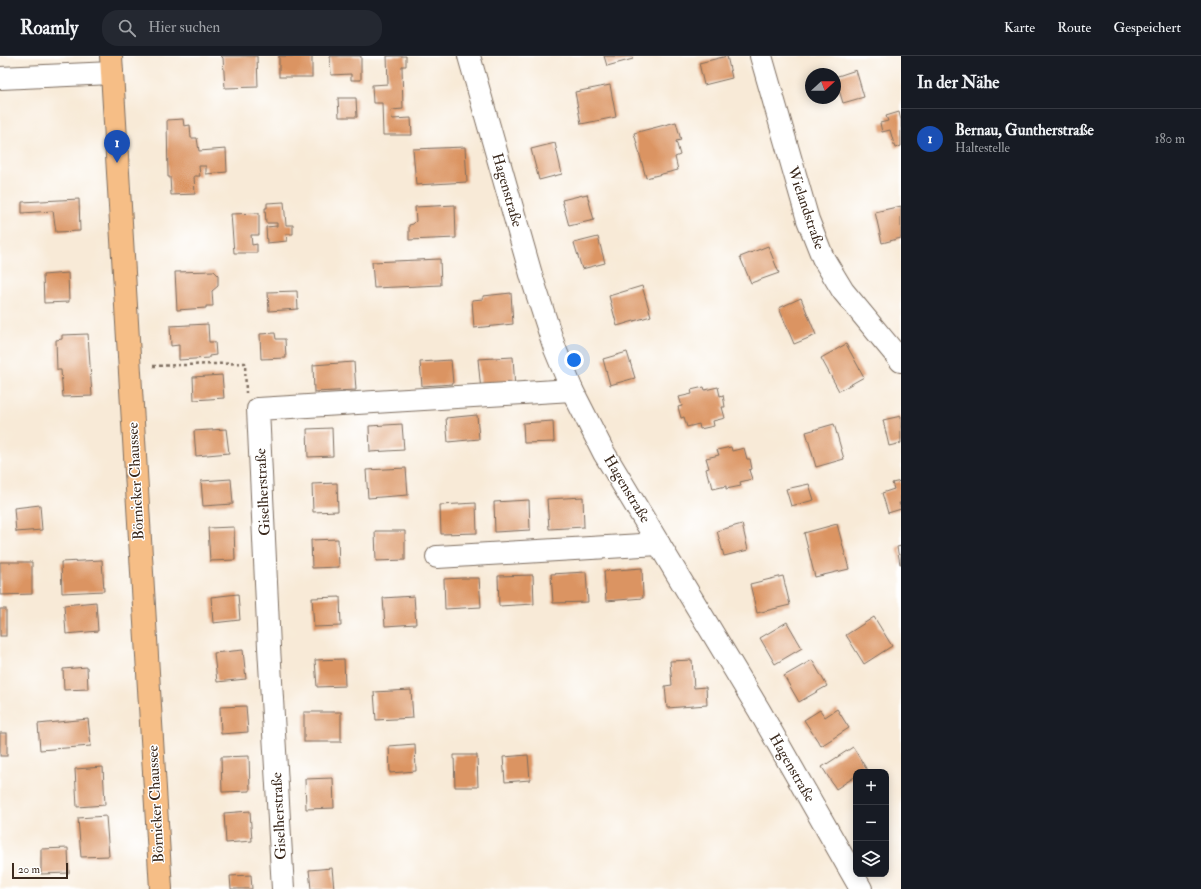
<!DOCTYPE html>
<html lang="de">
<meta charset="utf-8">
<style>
:root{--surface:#171b24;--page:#242831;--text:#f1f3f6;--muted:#9ea1a6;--line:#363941;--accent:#db2777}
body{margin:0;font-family:"IM FELL Double Pica",serif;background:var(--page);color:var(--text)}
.controls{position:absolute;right:12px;bottom:12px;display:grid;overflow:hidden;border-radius:8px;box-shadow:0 2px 10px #0003}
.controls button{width:36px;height:36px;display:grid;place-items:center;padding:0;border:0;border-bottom:1px solid var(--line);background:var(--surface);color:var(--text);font:20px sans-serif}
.compass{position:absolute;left:805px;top:12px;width:36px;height:36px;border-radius:50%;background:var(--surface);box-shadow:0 2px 10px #0003;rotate:69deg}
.scale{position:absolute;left:12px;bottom:10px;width:56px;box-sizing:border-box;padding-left:4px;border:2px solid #3b2a1e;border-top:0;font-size:11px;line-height:14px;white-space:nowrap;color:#3b2a1e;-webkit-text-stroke:3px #fff;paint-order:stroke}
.you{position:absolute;left:574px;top:304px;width:14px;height:14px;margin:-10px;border:3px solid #fff;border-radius:50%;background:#1a73e8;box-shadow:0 0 0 6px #1a73e833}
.badge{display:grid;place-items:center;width:26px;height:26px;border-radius:50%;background:var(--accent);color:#fff;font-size:13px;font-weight:700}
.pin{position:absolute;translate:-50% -33px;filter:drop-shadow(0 1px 2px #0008)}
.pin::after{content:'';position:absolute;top:21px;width:14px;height:12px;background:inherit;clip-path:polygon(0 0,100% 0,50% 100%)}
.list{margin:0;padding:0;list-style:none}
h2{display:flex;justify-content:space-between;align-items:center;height:52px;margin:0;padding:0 16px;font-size:17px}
h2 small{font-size:13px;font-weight:400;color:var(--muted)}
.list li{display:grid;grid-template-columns:26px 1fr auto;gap:12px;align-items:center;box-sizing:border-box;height:60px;padding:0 16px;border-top:1px solid var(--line)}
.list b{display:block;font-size:15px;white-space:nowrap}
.list p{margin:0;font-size:13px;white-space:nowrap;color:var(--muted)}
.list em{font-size:13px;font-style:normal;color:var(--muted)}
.icon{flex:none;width:22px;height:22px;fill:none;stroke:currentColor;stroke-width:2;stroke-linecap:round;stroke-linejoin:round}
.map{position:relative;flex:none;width:901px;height:833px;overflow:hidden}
header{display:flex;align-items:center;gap:24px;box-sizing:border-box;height:56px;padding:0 20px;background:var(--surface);border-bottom:1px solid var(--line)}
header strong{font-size:19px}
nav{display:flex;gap:22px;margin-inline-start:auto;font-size:14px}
.search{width:280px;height:36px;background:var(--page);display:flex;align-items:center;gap:10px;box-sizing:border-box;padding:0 14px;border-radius:16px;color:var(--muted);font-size:15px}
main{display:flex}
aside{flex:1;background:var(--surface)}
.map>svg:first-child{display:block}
.building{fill:#db9462}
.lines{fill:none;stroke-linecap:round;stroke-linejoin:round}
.minor-casing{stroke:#7d6d5f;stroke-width:24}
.major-casing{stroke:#7d6d5f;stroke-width:24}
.path{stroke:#7d6d5f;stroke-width:2.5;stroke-dasharray:3 3;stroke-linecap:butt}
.minor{stroke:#fff;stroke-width:22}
.major{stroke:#f6be86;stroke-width:22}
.labels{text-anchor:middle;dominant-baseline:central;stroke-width:3;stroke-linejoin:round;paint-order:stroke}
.street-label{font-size:15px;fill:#3b2a1e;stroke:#fff}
</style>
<header>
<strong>Roamly</strong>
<div class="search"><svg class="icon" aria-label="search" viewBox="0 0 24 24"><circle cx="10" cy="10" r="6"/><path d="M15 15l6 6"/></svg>Hier suchen</div>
<nav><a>Karte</a><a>Route</a><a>Gespeichert</a></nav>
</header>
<main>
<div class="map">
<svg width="901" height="833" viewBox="0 0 901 833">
<rect width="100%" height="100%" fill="#fff"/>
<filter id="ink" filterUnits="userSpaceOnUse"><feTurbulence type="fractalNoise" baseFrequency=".025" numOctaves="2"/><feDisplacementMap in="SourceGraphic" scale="8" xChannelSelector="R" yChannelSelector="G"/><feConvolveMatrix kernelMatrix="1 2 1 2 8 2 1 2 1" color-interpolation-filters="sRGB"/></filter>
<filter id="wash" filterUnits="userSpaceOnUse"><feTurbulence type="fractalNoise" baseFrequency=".012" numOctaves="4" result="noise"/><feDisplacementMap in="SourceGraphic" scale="16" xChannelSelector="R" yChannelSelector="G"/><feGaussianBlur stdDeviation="0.9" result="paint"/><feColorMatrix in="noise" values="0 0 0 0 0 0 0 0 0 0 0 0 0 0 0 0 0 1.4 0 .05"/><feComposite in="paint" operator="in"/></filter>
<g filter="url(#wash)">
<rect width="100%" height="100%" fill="#f8ead7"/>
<g id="blocks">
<g class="building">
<polygon points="221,0 257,0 258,31 225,32 223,2"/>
<rect x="279" y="0" width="33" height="21"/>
<polygon points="330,0 361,0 361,24 351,24 351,18 331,19"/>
<polygon points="387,0 406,0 406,10 402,10 403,53 391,54 392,63 411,62 412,79 383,79 382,47 373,47 372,29 388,28"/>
<polygon points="604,0 632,0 633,3 607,10"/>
<polygon points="727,0 732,22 704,29 699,7"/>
<polygon points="856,14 864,41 843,47 835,21"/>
<polygon points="610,29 616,61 581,68 575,36"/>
<polygon points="338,42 356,42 357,61 339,61"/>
<polygon points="899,56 901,64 901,90 895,92 890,74 882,76 880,67 888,65 886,60"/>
<polygon points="183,63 184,70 190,69 191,82 197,82 199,95 226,93 227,116 206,118 206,110 199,110 200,120 194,120 195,138 171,139 170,121 168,121 167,64"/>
<polygon points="676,66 681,84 676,85 680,99 675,101 678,114 646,122 634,77"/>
<polygon points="555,87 562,118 539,124 531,93"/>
<polygon points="465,91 467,126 416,129 413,93"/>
<polygon points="587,138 594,164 569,170 562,144"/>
<polygon points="79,143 80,175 56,176 53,155 22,157 22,146"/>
<polygon points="284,146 286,169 293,169 293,178 286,178 287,185 267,187 266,171 277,170 277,167 266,167 265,152 267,152 267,147"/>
<polygon points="455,149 456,182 409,184 409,169 413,168 416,165 415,151"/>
<polygon points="901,150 901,182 882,187 875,156"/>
<polygon points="259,157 259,179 251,179 252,189 257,188 257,197 234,197 231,158"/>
<polygon points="598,181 605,207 582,213 574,187"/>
<polygon points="768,190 779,217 751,227 740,201"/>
<polygon points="440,203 441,229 374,232 372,206"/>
<polygon points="214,215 218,219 218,230 212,235 213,250 206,250 206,252 177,254 175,216"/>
<polygon points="68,217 69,246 44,247 43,219"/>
<polygon points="642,230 651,260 617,270 609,240"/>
<polygon points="297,235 298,253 269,255 268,236"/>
<polygon points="511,237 513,268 474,272 472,244 483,243 483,240"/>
<polygon points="801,242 816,279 794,288 779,252"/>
<polygon points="208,268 209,286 215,286 216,299 209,300 209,302 179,304 179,289 171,290 170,270"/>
<polygon points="275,277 276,283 285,283 286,302 261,303 260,278"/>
<polygon points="88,278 92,340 63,341 61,314 57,314 56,284 62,283 62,279"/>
<polygon points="846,288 864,321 839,335 821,302"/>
<polygon points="627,296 635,322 610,329 603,303"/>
<polygon points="513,301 515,333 481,335 478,303"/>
<polygon points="451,304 453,328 422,330 420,306"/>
<polygon points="354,306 356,334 314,336 313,309"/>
<polygon points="222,319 224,342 194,344 193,321"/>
<polygon points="704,331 705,334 718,331 720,340 723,339 725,351 722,351 725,362 713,365 714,370 700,373 699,368 687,371 684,361 681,362 678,351 682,350 679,341 692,338 691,334"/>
<polygon points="477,359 479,383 448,386 446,362"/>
<polygon points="901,360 901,387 889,390 883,364"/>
<polygon points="553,365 554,386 524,387 523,367"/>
<polygon points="402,368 404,394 370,396 369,370"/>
<polygon points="834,368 844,403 816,411 806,376"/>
<polygon points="332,372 333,400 308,401 307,373"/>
<polygon points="226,373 229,397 196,400 194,375"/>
<polygon points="731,391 732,395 744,392 747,403 750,403 752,413 749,414 752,423 740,426 741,430 726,433 726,430 713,433 711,424 709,424 706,413 709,412 706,402 719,399 717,394"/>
<polygon points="406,412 408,439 368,442 366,414"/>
<polygon points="231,423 233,448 203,450 201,425"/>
<polygon points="901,425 901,447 899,447 901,453 888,457 882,437 894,433 892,427"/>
<polygon points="337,427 338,455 313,456 312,428"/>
<polygon points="809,428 814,444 791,450 786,433"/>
<polygon points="583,441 584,471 549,473 547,443"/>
<polygon points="529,444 530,474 495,476 494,446"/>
<polygon points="476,447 477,477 441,478 440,449"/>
<polygon points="40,449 42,474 16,476 14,452"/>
<polygon points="742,468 748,494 724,500 717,475"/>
<polygon points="837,468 849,513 815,521 804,477"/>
<polygon points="234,471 235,504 210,505 208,472"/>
<polygon points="375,475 405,475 405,504 376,505"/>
<polygon points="338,483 339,511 312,512 311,484"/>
<polygon points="901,490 901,508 900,508 897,491"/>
<polygon points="102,504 104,535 62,537 61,506"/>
<polygon points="0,506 32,506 32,538 0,539"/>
<polygon points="642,512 643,542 606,545 604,515"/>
<polygon points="586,516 588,546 553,547 551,518"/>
<polygon points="533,519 534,548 499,550 498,520"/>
<polygon points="783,520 790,549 757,557 750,528"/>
<polygon points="462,522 479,522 481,551 445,553 444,523"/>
<polygon points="238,538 240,564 213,567 211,541"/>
<polygon points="414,540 416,568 385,570 383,542"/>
<polygon points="340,541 341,570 314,571 312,542"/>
<polygon points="96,546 98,575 66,578 64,549"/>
<rect x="0" y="553" width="6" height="27"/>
<polygon points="874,561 892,590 864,608 846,579"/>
<polygon points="787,566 802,592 775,608 760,582"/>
<polygon points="243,594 246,623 217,626 214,597"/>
<polygon points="344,603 345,630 317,631 315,604"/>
<polygon points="692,604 694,632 706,631 707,649 667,652 665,630 672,629 670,605"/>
<polygon points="812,604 827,630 799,646 784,620"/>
<polygon points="87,611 88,633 64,634 63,613"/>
<polygon points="411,634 413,662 376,664 374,636"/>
<polygon points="246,650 248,676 221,678 220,651"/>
<polygon points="837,653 849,672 821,690 804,664 820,654 825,661"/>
<rect x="304" y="656" width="37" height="30"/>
<polygon points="88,663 91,690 40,694 38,668"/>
<rect x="0" y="677" width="7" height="23"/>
<polygon points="415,688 416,715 390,717 389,690"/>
<polygon points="853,691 867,714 863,716 856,716 856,720 836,733 822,711"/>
<polygon points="454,699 477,699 478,731 455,731"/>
<polygon points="528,699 530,724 505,726 503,701"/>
<polygon points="249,700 250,735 222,736 221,701"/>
<polygon points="103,711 105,749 77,751 75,713"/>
<polygon points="333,722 334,752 306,753 305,723"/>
<polygon points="250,755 252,785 226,787 224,757"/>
<polygon points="106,760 109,800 81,801 78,762"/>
<polygon points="68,792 69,817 41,818 41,793"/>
<polygon points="332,812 334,833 311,833 309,814"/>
<polygon points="251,819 252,833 231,833 230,820"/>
</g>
</g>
</g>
<g filter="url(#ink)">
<use href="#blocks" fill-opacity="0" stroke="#7d6d5f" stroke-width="1"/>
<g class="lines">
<defs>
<g id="minor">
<polyline points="469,0 532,222 555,293 572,334 604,397 759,654 861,833"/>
<polyline points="761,0 808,164 823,202 843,235 901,305"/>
<polyline points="0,22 112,17"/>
<polyline points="437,501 659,488"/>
<polyline points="283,833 269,591 258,353 572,334"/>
</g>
<polyline id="major" points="111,0 161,833"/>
</defs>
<use href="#minor" class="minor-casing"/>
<use href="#major" class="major-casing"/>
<polyline class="path" points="153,310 245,307 246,337"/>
<use href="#minor" class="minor"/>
<use href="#major" class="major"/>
</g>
</g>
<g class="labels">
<g class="street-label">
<text transform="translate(507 134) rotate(74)">Hagenstraße</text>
<text transform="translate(806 152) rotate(71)">Wielandstraße</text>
<text transform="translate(136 425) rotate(-93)">Börnicker Chaussee</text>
<text transform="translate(627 433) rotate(59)">Hagenstraße</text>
<text transform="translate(263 436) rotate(-93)">Giselherstraße</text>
<text transform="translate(792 712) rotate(60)">Hagenstraße</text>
<text transform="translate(156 748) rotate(-93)">Börnicker Chaussee</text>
<text transform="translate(279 760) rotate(-93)">Giselherstraße</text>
</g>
</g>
</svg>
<div class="controls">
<button>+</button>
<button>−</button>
<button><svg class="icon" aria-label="layers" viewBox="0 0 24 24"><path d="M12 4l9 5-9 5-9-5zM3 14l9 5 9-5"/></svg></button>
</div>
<svg class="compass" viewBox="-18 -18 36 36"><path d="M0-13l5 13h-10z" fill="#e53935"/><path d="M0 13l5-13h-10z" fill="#9ea1a6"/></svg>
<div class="scale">20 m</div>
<div class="you"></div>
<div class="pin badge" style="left:117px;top:107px;background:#1a4fb4">1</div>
</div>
<aside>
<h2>In der Nähe<small></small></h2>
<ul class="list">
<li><span class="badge" style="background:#1a4fb4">1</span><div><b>Bernau, Guntherstraße</b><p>Haltestelle</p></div><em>180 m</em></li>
</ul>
</aside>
</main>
